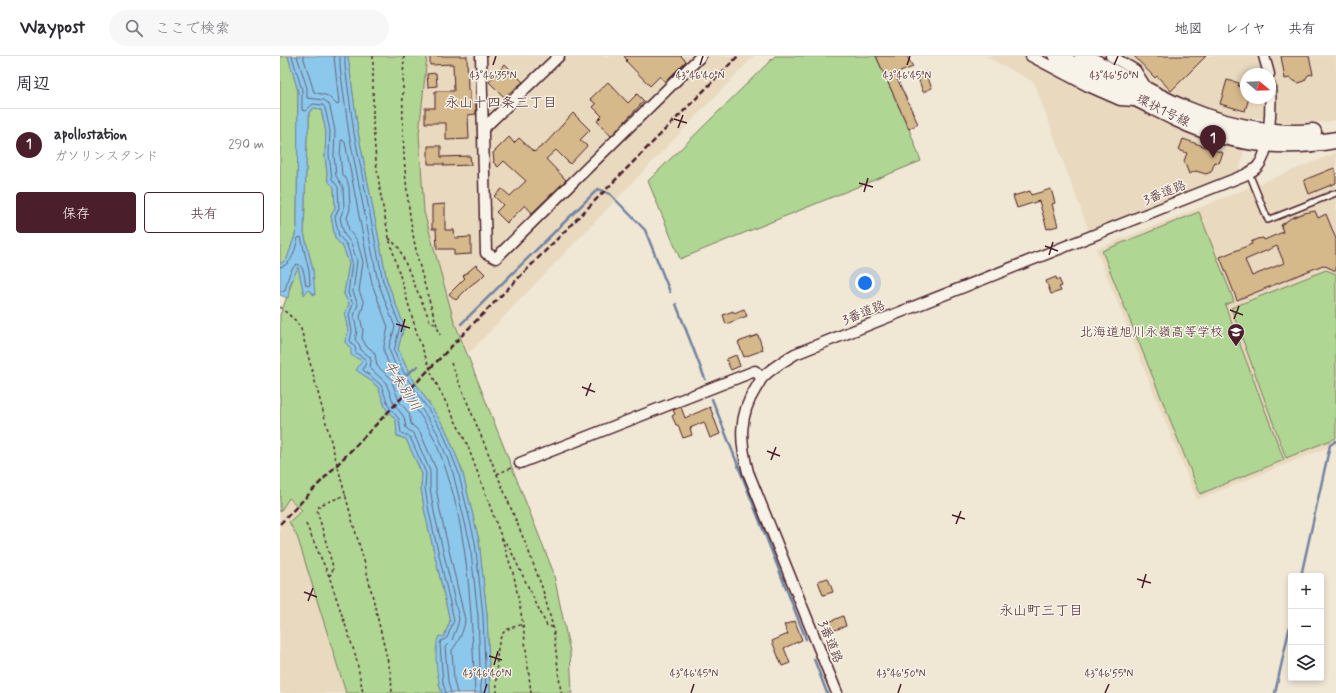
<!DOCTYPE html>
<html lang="ja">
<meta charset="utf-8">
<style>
:root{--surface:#fff;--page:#f7f7f7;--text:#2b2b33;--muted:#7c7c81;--line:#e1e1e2;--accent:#4a1f2b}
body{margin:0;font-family:Mynerve,"Klee One",sans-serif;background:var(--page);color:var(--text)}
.controls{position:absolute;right:12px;bottom:12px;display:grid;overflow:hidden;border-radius:4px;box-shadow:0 2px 6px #0003}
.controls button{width:36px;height:36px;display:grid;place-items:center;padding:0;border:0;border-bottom:1px solid var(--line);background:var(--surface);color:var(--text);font:20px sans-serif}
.compass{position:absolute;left:960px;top:12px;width:36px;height:36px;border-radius:50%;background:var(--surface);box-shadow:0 2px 6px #0003;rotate:109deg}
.you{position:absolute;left:585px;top:227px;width:14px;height:14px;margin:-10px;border:3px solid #fff;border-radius:50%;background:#1a73e8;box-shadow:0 0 0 6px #1a73e833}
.badge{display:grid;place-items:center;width:26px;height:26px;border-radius:50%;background:var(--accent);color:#fff;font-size:13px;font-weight:700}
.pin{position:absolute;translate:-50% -33px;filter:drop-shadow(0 1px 2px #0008)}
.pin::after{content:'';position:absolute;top:21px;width:14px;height:12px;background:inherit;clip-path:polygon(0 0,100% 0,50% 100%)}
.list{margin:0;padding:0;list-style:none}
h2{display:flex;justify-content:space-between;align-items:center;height:52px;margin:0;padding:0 16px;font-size:17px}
h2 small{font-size:13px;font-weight:400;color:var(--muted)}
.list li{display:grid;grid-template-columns:26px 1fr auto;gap:12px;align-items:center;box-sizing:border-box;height:72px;padding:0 16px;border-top:1px solid var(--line)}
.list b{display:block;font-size:15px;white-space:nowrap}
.list p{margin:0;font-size:13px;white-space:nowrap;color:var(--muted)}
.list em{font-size:13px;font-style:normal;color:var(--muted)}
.actions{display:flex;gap:8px;padding:12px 16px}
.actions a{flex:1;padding:9px 0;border:1px solid var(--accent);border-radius:4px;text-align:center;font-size:14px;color:var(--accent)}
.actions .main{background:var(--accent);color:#fff}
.icon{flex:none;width:22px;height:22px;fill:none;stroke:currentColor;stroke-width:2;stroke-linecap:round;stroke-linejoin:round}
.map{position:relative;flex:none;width:1056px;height:637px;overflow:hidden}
header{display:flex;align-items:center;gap:24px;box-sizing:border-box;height:56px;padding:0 20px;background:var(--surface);border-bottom:1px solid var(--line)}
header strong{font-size:19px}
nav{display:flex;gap:22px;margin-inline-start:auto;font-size:14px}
.search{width:280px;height:36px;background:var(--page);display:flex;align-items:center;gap:10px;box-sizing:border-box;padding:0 14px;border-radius:22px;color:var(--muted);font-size:15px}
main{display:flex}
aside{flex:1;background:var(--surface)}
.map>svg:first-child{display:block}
.built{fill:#e8d9bf;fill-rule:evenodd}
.green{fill:#afd693;stroke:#7c7a5f}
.water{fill:#8cc8ec;stroke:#72849f}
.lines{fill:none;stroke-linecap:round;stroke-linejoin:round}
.shore{stroke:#646378;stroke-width:1}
.stream{stroke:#72849f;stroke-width:2.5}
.building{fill:#d6b98b;stroke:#4a1f2b;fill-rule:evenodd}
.service-casing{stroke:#4a1f2b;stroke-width:8}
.minor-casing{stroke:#4a1f2b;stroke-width:13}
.primary-casing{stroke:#4a1f2b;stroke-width:19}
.path{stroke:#4a1f2b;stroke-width:1.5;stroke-dasharray:3 3;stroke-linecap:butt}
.service{stroke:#f7f3e8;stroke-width:5}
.minor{stroke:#f7f3e8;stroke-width:10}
.primary{stroke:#f7f3e8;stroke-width:16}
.rail{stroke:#4a1f2b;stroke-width:2.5;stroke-dasharray:6 3;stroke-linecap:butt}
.ticks{fill:none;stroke:#4a1f2b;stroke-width:1.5}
.labels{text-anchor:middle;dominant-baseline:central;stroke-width:3;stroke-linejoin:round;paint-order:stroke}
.street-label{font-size:13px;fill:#4a1f2b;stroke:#f7f3e8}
.poi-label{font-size:13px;fill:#4a1f2b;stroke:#f7f3e8;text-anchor:end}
.neighbourhood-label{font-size:14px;fill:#4a1f2b;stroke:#f7f3e8}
.water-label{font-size:14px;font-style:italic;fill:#5e5265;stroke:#f7f3e8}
.ticks-label{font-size:10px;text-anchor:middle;fill:#4a1f2b;stroke:#f7f3e8;stroke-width:3;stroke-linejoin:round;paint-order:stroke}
</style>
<header>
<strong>Waypost</strong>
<div class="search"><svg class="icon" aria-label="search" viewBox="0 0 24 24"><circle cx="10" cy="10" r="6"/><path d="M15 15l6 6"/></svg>ここで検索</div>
<nav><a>地図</a><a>レイヤ</a><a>共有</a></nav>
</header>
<main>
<aside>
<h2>周辺<small></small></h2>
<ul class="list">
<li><span class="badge">1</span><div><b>apollostation</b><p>ガソリンスタンド</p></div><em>290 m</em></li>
</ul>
<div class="actions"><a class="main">保存</a><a>共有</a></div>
</aside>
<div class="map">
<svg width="1056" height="637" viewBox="0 0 1056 637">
<rect width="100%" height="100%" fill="#f0e7d5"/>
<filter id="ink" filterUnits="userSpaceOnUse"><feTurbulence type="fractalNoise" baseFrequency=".025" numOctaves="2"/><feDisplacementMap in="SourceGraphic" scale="8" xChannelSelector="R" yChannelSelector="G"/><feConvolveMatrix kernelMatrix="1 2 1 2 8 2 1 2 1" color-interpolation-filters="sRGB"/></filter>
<g filter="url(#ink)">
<g class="built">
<polygon points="147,0 474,0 189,297 174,265 144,156 139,78"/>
<path d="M705,0H1056V64L1044,66L1011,67L972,61L959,115L810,178L754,26ZM966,18H990V42H966Z"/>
<polygon points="1056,97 1056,388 917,444 816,193"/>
<polygon points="9,442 22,454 10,466 17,480 66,637 0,637 0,456"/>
</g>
<g class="green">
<polygon points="0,0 8,0 18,35 17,173 7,203 0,208"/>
<polygon points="68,0 147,0 139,78 144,156 174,265 273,515 290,596 292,637 210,637 207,559 199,485 182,414 165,372 129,317 118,293 124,270 107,225 78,76"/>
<polygon points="495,0 596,0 629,73 641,105 400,203 368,125"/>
<path d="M34,52L41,53L46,76L45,100L48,125L54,131L55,152L51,160L55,182L63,191L69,207L64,238L69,248L65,259L68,275L65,286L82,305L77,314L85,320L98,331L106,353L116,364L117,380L126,383L142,418L141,432L145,457L170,565L164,581L159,628L162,637H66L17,480L9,466L22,454L9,442L0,456V259C7,243 11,226 18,210L24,238L28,234L34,239L33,214L24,177L27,80L29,70V56Z"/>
<polygon points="919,156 954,245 945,249 1004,404 920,438 822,195"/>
<polygon points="1046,214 1056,218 1056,382 1006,402 951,252"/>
</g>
<path class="water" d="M8,0H68L78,76L107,225L124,270L118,293L129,317L165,372L182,414L199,485L207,559L210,637H162C157,623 153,593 159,580L164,581L170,565L145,457L141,432L142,418L126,383L117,380L116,364L106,353L98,331L85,320L76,314L82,305L71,299V293L65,286L68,275L65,259L69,248L64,238L69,207L63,191L55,182L51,160L55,152L54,131L48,125L45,100L46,76L41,53L34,52L29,56V70L27,80L24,177L33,214L35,239L28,234L24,239L18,211L10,229L8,242L0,239V208L7,203L17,173L18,35Z"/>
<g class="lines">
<g class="shore">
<polyline points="12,0 22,34 22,54 25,55 33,48 43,49 45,52 50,75 49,99 52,123 58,131 59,152 55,161 59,180 67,189 72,206 68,237 73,248 69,259 72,275 70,285 75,291 76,297 85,303 86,306 83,314 101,329 109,351 119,363 121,377 130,381 146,417 145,432 149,456 174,564 167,582 161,585 160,588 163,627 166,637"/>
<polyline points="17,0 27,32 27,42 44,44 48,47 50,51 55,75 54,99 56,120 63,131 64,152 60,162 64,178 71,187 77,205 73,236 78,248 74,260 77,275 75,284 79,288 81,294 90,301 91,305 90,312 106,327 114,348 124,361 126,372 134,378 150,415 150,432 154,456 179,563 178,568 172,584 165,591 168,626 171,637"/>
<polyline points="23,0 34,36 48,40 57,49 59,47 54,0"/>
<polyline points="60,0 60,11 69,78 98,226 115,271 109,291 110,296 121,322 157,376 173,417 190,487 198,560 201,637"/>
<polyline points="65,0 65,10 74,77 103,225 120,270 114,295 125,319 162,374 178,415 195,486 203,559 206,637"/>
<polygon points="62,84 65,86 92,228 108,271 104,290 104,296 114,321 113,324 97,310 95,298 91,293 86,290 82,282 83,274 80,261 84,247 79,235 83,206 77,184 69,175 67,162 70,153 69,131 67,124 62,118 60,99 61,86"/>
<path d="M0,211C13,209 15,193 18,182L21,181L29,215L30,229L28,230L26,229C24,222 25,210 17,208C9,213 7,226 5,235H0"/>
<path d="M177,637L174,625L172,594C178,587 184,575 185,564L160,455L156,431V413L140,376L131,368L129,357L119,345L112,326L114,324L116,325C127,342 144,362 153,380C189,461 191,550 195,637"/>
</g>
<g class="stream">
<polyline points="396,248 425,323"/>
<polyline points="181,268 318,133 330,138 365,174 390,236"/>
<polyline points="127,318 138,310"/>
<polyline points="432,343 526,583"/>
<polyline points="1021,520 1050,389 1056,385"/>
<polyline points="534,603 547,637"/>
<polyline points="995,637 1011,565"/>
</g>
</g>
<g class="building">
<polygon points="150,0 187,0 188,34 190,34 190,46 196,46 196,58 188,59 189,83 166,84 166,67 145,67 145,52 155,52 155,35 174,35 173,8 150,9"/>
<polygon points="344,0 401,0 406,5 385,26 380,20 370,30 346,5 347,4"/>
<polygon points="596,0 627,0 633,11 615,18 638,68 629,73"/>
<polygon points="854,0 926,0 891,35 877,20 875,22"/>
<polygon points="1001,0 1029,0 1033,18 1028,19 1025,24 1022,26 1018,27 1009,22 1005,23"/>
<polygon points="225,8 243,26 224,41 209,26"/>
<polygon points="645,16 652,32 643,36 637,19"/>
<polygon points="156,17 157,30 148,31 147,18"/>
<polygon points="947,24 959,27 958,30 966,32 966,42 969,42 965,55 940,48"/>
<polygon points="328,26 348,47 357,38 364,45 331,80 317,65 322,60 313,51 316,48 310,43"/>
<polygon points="293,57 310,74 300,84 307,90 290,108 276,94 266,103 286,124 252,157 245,149 227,167 216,156 223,149 214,140 222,133 230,140 246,125 224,105 218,111 213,106 214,105 213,97 229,81 234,87 239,82 254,96 266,87"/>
<polygon points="903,83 943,97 939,107 935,106 931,116 926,118 916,115 909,118 904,105 907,97 899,94"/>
<polygon points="148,90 161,90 161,101 190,100 191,109 164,110 164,108 148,108"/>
<polygon points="1054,112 1056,117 1056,127 1029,138 1024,124"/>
<polygon points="771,133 775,147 772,148 778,170 767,173 759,145 737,152 733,140 750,135 751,139"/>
<polygon points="165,148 165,174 174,174 175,182 191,181 191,198 174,199 174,193 157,193 156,173 152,173 152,149"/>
<path d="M1035,155L1038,162L1046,158L1056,183V215L1043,209L957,244L940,201L972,188L971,186L977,183L983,182L984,184L1003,176L1001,169L1011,162L1024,157ZM997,190L1004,207L972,220L965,204Z"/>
<polygon points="196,209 205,218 199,224 198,224 191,229 176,244 169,238 185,222 183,220"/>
<polygon points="776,221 777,224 779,223 782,230 779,231 781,235 771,238 766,225"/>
<polygon points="464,253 467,260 446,268 443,259 453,255 454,257"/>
<polygon points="478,279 483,294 464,301 458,286"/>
<polygon points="456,299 460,310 451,314 446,303"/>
<polygon points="401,351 405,362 430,351 440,378 430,382 424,366 410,372 412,379 403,382 398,369 396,369 392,360 395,358 393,354"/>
<polygon points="548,522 553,536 543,539 538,525"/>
<polygon points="563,560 566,570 552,575 549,566"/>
<polygon points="515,565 522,584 504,592 510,607 502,610 492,585 508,578 504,569"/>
</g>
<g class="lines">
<defs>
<polyline id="service" points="969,117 988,164 1056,137"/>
<g id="minor">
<polyline points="201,0 206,197 216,202 421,0"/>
<polyline points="751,0 808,30 840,44 855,45"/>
<polyline points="831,0 855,14 867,33"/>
<polyline points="984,0 989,18"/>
<polyline points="203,73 279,0"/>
<polyline points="240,407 475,315 482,322"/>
<path d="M557,637L468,416C460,386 458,360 476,332C478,329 480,325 482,322C491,312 504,305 515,298L965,119C970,116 975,114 978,110C991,95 991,48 990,29"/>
</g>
<g id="primary">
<path d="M777,0C804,15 831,29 858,43C870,49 883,56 896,62C946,86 1001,94 1056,84"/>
<path d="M803,0C864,33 914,66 985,75C1001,77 1017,78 1033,76"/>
</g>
</defs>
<use href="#service" class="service-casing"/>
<use href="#minor" class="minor-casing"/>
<use href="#primary" class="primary-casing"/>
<g class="path">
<polyline points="93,0 93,68 96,105 101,141 109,182 138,281 153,321 187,388 221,480 234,520 243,568 251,637"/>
<path d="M124,0C121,64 123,131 136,194C142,222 151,251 160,279"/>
<polyline points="109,182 119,192 150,265 157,270"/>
<polyline points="0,251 15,264 21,273 72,464 85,508 111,619 112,637"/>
<polyline points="171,307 247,491 262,531 273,571 281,637"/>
<polyline points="217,418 233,411"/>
<polyline points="26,468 49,520 76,601 83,637"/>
<polyline points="222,482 229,491 267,570 273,571"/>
<polyline points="49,520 52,517 53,511 37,454 40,449 66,439"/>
<path d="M217,637C217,623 214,584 225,575C230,571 238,570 243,568"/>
</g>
<use href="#service" class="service"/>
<use href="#minor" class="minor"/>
<use href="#primary" class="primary"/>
<polyline class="rail" points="0,468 192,269 458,0"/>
</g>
</g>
<path class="ticks" d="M213,9L216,0M420,9L423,0M627,9L630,0M834,9L838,0M394,63L407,67M398,72L403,59M579,127L593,131M584,136L588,122M765,190L778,195M769,199L773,186M950,254L963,259M954,263L959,250M116,268L130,272M121,276L125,263M302,331L315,336M306,340L311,327M487,395L500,400M491,404L496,391M672,459L685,463M676,468L681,455M857,523L871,527M862,532L866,518M24,536L37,541M28,545L33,532M209,600L222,604M214,609L218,595M204,637L207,628M411,637L414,628M618,637L621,628M825,637L829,628"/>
<defs>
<symbol id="school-pin" viewBox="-11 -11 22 30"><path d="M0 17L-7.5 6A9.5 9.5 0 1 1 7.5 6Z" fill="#4a1f2b" stroke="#f7f3e8"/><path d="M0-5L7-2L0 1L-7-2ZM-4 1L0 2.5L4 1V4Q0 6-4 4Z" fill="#fff"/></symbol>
</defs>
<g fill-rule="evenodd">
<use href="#school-pin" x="946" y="266" width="20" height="27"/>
</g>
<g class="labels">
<g class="street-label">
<text transform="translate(883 55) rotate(26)">環状1号線</text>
<text transform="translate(885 137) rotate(-22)">3番道路</text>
<text transform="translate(584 257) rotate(-22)">3番道路</text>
<text transform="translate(550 586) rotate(68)">3番道路</text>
</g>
<g class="poi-label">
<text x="943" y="276">北海道旭川永嶺高等学校</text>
</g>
<g class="neighbourhood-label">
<text x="221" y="47">永山十四条三丁目</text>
<text x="761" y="555">永山町三丁目</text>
</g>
<g class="water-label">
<text transform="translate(122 330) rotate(58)">牛朱別川</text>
</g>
</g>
<g class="ticks-label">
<text x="213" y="23">43°46'35"N</text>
<text x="420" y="23">43°46'40"N</text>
<text x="627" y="23">43°46'45"N</text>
<text x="834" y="23">43°46'50"N</text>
<text x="207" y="621">43°46'40"N</text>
<text x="414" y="621">43°46'45"N</text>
<text x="621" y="621">43°46'50"N</text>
<text x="829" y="621">43°46'55"N</text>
</g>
</svg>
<div class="controls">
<button>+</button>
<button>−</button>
<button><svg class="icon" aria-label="layers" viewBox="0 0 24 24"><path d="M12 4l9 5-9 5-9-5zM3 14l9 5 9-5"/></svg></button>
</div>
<svg class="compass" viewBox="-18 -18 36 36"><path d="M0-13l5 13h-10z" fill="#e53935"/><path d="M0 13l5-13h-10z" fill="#7c7c81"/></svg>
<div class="you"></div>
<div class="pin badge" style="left:933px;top:102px">1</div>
</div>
</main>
